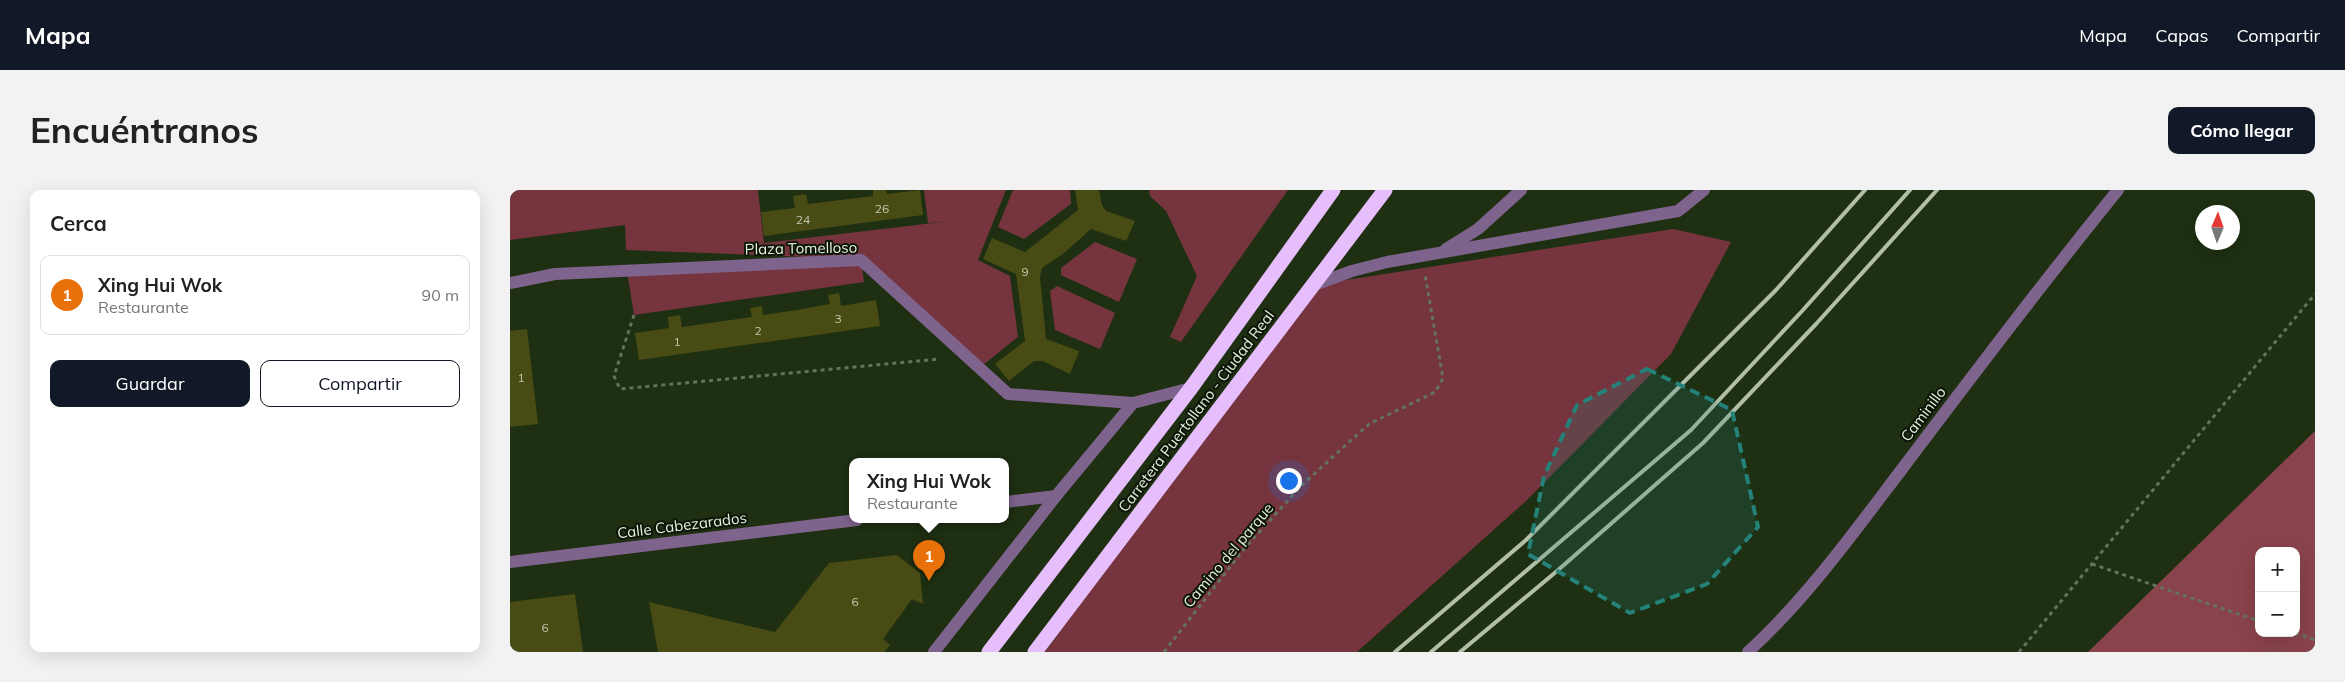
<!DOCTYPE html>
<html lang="es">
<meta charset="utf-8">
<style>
:root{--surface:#fff;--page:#f2f2f2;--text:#222;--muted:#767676;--line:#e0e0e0;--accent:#111827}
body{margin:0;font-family:Mulish,sans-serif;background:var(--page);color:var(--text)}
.controls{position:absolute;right:15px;bottom:15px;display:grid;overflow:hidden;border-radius:10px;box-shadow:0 5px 20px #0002}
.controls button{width:45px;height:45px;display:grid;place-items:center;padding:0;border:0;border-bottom:1px solid var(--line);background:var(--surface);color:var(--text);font:25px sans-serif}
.compass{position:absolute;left:1685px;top:15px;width:45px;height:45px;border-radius:50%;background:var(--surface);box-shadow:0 5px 20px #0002;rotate:2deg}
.you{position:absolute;left:778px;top:290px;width:18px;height:18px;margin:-12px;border:4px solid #fff;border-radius:50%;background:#1a73e8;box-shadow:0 0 0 8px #1a73e833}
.badge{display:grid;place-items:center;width:32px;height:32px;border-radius:50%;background:var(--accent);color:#fff;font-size:16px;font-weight:700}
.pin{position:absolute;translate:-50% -41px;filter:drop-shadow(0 1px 2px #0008)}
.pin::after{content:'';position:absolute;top:26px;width:18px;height:15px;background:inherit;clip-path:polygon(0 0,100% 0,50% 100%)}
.popup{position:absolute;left:339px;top:268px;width:160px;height:65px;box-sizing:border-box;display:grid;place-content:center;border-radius:10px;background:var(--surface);filter:drop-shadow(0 1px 4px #0005);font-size:16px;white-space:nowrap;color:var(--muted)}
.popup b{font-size:19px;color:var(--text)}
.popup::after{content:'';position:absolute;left:50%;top:100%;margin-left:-10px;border:10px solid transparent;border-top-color:var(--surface)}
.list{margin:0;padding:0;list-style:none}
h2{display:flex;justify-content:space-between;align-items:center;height:65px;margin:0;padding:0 20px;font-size:21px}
h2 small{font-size:16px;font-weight:400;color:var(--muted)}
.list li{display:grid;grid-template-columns:32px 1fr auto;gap:15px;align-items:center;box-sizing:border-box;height:80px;margin:0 10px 10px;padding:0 10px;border:1px solid var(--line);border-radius:10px}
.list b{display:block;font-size:19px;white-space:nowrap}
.list p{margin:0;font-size:16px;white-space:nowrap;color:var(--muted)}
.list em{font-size:16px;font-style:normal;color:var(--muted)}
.actions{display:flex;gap:10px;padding:15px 20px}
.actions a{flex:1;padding:11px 0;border:1px solid var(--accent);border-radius:10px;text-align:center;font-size:18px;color:var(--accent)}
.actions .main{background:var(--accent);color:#fff}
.map{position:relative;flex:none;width:1805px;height:462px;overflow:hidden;border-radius:10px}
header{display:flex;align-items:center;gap:30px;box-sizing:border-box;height:70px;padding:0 25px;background:var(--accent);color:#fff}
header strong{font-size:24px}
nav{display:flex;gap:28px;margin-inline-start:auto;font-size:18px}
.intro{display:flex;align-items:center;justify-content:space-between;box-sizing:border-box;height:120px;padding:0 30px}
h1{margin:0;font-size:35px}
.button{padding:12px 22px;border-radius:10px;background:var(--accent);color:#fff;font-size:18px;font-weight:700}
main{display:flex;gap:30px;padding:0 30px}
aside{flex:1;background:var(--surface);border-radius:10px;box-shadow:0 5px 20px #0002}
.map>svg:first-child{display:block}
.green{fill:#76353e}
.forest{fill:#89434c;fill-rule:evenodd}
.building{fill:#484c14}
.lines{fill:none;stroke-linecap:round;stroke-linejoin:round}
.path{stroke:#64735a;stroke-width:3;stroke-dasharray:4 4;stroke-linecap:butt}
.lane{stroke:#7e638c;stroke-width:12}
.street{stroke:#7e638c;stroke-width:12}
.highway{stroke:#e6befc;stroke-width:15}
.rail{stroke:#b1bea8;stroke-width:4}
.marked{fill:#248279;fill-opacity:0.2;stroke:#248279;stroke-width:4;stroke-dasharray:10 6;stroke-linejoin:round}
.labels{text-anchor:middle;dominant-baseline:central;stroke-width:4;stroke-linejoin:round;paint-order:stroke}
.number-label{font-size:12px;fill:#bec8ac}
.street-label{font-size:15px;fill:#e5f1de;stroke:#0d1508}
</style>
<header>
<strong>Mapa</strong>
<nav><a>Mapa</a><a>Capas</a><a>Compartir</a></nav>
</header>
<div class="intro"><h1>Encuéntranos</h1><a class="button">Cómo llegar</a></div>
<main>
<aside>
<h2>Cerca<small></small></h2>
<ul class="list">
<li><span class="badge" style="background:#e8710a">1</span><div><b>Xing Hui Wok</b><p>Restaurante</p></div><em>90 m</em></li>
</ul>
<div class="actions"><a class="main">Guardar</a><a>Compartir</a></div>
</aside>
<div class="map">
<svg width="1805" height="462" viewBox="0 0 1805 462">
<rect width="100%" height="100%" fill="#1e2f12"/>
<g class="green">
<polygon points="2,0 248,0 254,53 440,31 418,33 414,0 496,0 468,70 500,86 508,147 473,175 351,70 354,92 124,125 117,81 349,69 116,60 115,35 0,50 0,1"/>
<polygon points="503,0 560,0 561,14 514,49 488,37"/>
<polygon points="639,0 778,0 671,152 660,147 687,86 656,21 640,6"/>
<polygon points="1163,39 1221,52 1161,164 1016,311 847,462 535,462 804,95"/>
<polygon points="585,52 627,69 609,112 551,85 551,78"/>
<polygon points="547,96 605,123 590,159 545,140 540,101"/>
</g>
<path class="forest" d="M1805,241V462H1578ZM1749,361H1786V443H1749Z"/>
<g class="building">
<polygon points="363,0 376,0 377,4 410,0 413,25 254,46 251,22 285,18 283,6 296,4 298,14 363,6"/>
<polygon points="565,0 589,0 592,15 596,21 625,31 616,51 581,39 554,63 532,78 530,87 536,149 569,161 560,184 533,171 524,171 499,191 485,174 515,151 506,84 473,69 482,48 515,62 568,20"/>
<polygon points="329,103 331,116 366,110 370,136 129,170 125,143 159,138 158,127 170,125 172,137 242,127 240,118 252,116 253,125 287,120 320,114 318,105"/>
<polygon points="17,139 28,234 0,237 0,141"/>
<polygon points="387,365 410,383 413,414 402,409 373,449 380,455 374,462 148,462 139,412 265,442 319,373"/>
<polygon points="65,404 73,462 0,462 0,412"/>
</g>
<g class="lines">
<g class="path">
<polyline points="124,125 104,186 110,199 430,169"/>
<polyline points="1582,374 1749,431"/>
<polyline points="1785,443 1805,450"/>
<polyline points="654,462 734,359 792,295 859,234 925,202 933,188 915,85"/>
<polyline points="1509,462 1805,104"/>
</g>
<g class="lane">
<polyline points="936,59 968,39 1011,0"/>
<polyline points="804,95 842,81 877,72 1168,21 1194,0"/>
</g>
<g class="street">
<polyline points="0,93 45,84 351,70 498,204 623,213"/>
<polyline points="495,312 546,306"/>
<polyline points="0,372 347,330"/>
<polyline points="424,462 546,306 623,213 681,198"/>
<path d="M1238,462C1297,408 1344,342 1392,279C1463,185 1534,91 1608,0"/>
</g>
<g class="highway">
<polyline points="479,462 681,198 823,0"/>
<polyline points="525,462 875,0"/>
</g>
<g class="rail">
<polyline points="885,462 1016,350 1266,100 1355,0"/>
<polyline points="921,462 1181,240 1293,120 1400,0"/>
<polyline points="950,462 1047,381 1193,253 1306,134 1427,0"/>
</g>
</g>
<path class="marked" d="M1137,179L1222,220L1248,337L1197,394L1120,423L1018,364L1034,286L1067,215Z"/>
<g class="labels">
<g class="number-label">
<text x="372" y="18">26</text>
<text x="293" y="29">24</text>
<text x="515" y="81">9</text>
<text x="328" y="128">3</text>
<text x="248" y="140">2</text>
<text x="167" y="151">1</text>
<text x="11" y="187">1</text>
<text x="345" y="411">6</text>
<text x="35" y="437">6</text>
</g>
<g class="street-label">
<text transform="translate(291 58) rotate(-1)">Plaza Tomelloso</text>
<text transform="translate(686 221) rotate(-53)">Carretera Puertollano - Ciudad Real</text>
<text transform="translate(1413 224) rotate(-53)">Caminillo</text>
<text transform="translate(172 335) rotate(-7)">Calle Cabezarados</text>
<text transform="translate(718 365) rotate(-50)">Camino del parque</text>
</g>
</g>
</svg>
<div class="controls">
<button>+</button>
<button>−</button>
</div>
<svg class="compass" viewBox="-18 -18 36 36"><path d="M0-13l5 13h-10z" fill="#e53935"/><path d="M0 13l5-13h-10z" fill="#767676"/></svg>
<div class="you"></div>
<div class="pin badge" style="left:419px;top:391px;background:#e8710a">1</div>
<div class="popup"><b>Xing Hui Wok</b>Restaurante</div>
</div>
</main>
